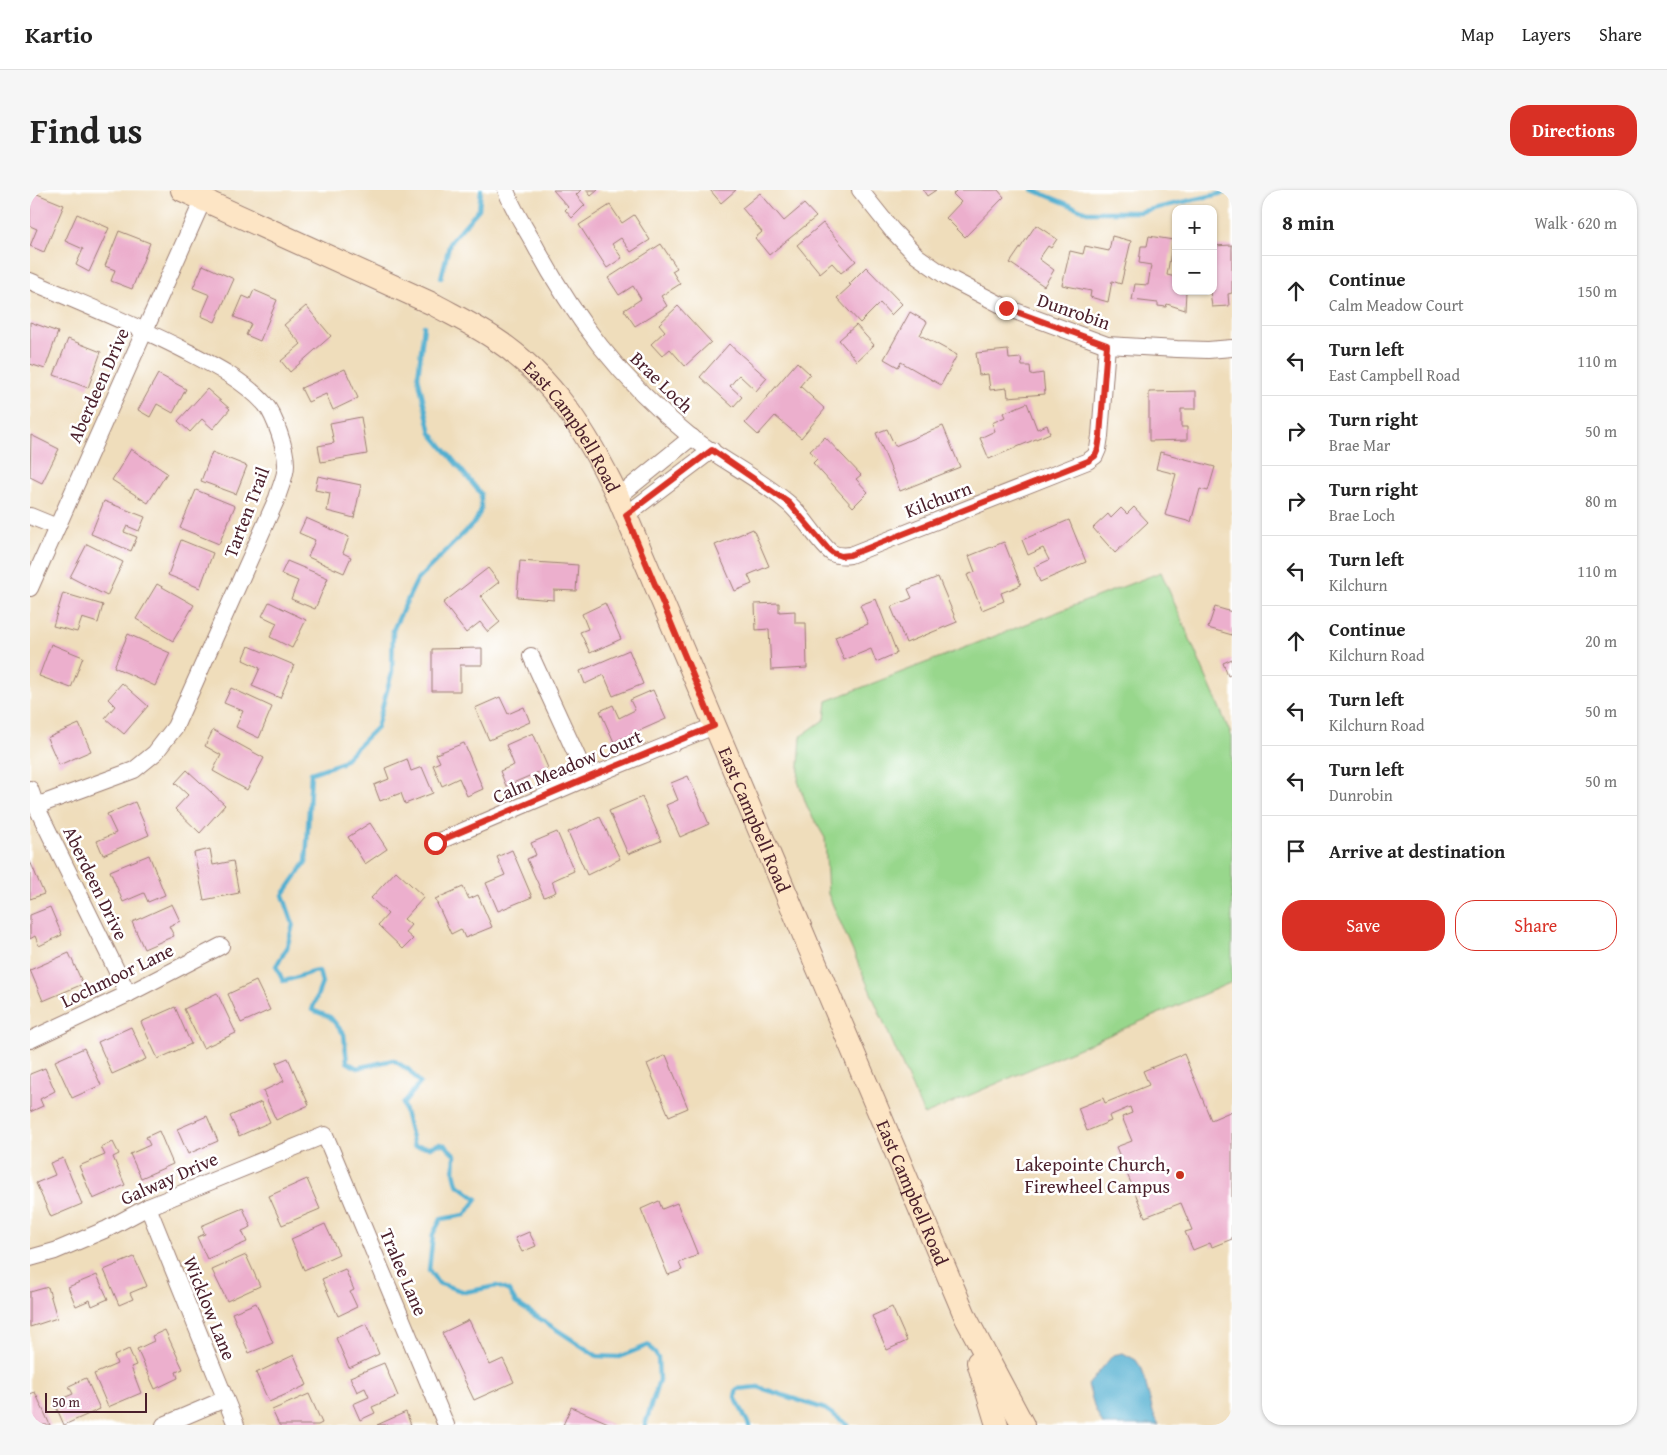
<!DOCTYPE html>
<meta charset="utf-8">
<style>
:root{--surface:#fff;--page:#f6f6f6;--text:#222;--muted:#767676;--line:#e0e0e0;--accent:#d93025}
body{margin:0;font-family:"Gentium Book Plus",serif;background:var(--page);color:var(--text)}
.controls{position:absolute;right:15px;top:15px;display:grid;overflow:hidden;border-radius:10px;box-shadow:0 1px 4px #0004}
.controls button{width:45px;height:45px;display:grid;place-items:center;padding:0;border:0;border-bottom:1px solid var(--line);background:var(--surface);color:var(--text);font:25px sans-serif}
.scale{position:absolute;left:15px;bottom:12px;width:102px;box-sizing:border-box;padding-left:5px;border:2px solid #4a1f2b;border-top:0;font-size:14px;line-height:18px;white-space:nowrap;color:#4a1f2b;-webkit-text-stroke:4px #fff;paint-order:stroke}
.stop{position:absolute;width:15px;height:15px;margin:-11px;border:4px solid #d93025;border-radius:50%;background:#fff}
.stop.end{background:#d93025;border-color:#fff;box-shadow:0 1px 5px #0008}
.list{margin:0;padding:0;list-style:none}
h2{display:flex;justify-content:space-between;align-items:center;height:65px;margin:0;padding:0 20px;font-size:21px}
h2 small{font-size:16px;font-weight:400;color:var(--muted)}
.list li{display:grid;grid-template-columns:32px 1fr auto;gap:15px;align-items:center;box-sizing:border-box;height:70px;padding:0 20px;border-top:1px solid var(--line)}
.list b{display:block;font-size:19px;white-space:nowrap}
.list p{margin:0;font-size:16px;white-space:nowrap;color:var(--muted)}
.list em{font-size:16px;font-style:normal;color:var(--muted)}
.actions{display:flex;gap:10px;padding:15px 20px}
.actions a{flex:1;padding:11px 0;border:1px solid var(--accent);border-radius:20px;text-align:center;font-size:18px;color:var(--accent)}
.actions .main{background:var(--accent);color:#fff}
.icon{flex:none;width:28px;height:28px;fill:none;stroke:currentColor;stroke-width:2;stroke-linecap:round;stroke-linejoin:round}
.map{position:relative;flex:none;width:1202px;height:1235px;overflow:hidden;border-radius:20px}
header{display:flex;align-items:center;gap:30px;box-sizing:border-box;height:70px;padding:0 25px;background:var(--surface);border-bottom:1px solid var(--line)}
header strong{font-size:24px}
nav{display:flex;gap:28px;margin-inline-start:auto;font-size:18px}
.intro{display:flex;align-items:center;justify-content:space-between;box-sizing:border-box;height:120px;padding:0 30px}
h1{margin:0;font-size:35px}
.button{padding:12px 22px;border-radius:20px;background:var(--accent);color:#fff;font-size:18px;font-weight:700}
main{display:flex;gap:30px;padding:0 30px}
aside{flex:1;background:var(--surface);border-radius:20px;box-shadow:0 1px 4px #0004}
.map>svg:first-child{display:block}
.green{fill:#98d78c;stroke:#717b5c}
.water{fill:#51afd0;stroke:#4e677e}
.lines{fill:none;stroke-linecap:round;stroke-linejoin:round}
.stream{stroke:#51afd0;stroke-width:4.5}
.building{fill:#ecafcd}
.minor-casing{stroke:#9c7e73;stroke-width:18}
.secondary-casing{stroke:#9c7e73;stroke-width:24}
.minor{stroke:#fff;stroke-width:16}
.secondary{stroke:#fde5c5;stroke-width:22}
.route{stroke:#d93025;stroke-width:6}
.poi-dot{fill:#c8321e;stroke:#fff;stroke-width:2}
.labels{text-anchor:middle;dominant-baseline:central;stroke-width:5;stroke-linejoin:round;paint-order:stroke}
.street-label{font-size:19px;fill:#4a1f2b;stroke:#fff}
.poi-label{font-size:19px;fill:#4a1f2b;stroke:#fff;text-anchor:end}
</style>
<header>
<strong>Kartio</strong>
<nav><a>Map</a><a>Layers</a><a>Share</a></nav>
</header>
<div class="intro"><h1>Find us</h1><a class="button">Directions</a></div>
<main>
<div class="map">
<svg width="1202" height="1235" viewBox="0 0 1202 1235">
<rect width="100%" height="100%" fill="#fff"/>
<filter id="ink" filterUnits="userSpaceOnUse"><feTurbulence type="fractalNoise" baseFrequency=".02" numOctaves="2"/><feDisplacementMap in="SourceGraphic" scale="10" xChannelSelector="R" yChannelSelector="G"/><feConvolveMatrix kernelMatrix="1 2 1 2 8 2 1 2 1" color-interpolation-filters="sRGB"/></filter>
<filter id="wash" filterUnits="userSpaceOnUse"><feTurbulence type="fractalNoise" baseFrequency=".0096" numOctaves="4" result="noise"/><feDisplacementMap in="SourceGraphic" scale="20" xChannelSelector="R" yChannelSelector="G"/><feGaussianBlur stdDeviation="1.12" result="paint"/><feColorMatrix in="noise" values="0 0 0 0 0 0 0 0 0 0 0 0 0 0 0 0 0 1.4 0 .05"/><feComposite in="paint" operator="in"/></filter>
<g filter="url(#wash)">
<rect width="100%" height="100%" fill="#efddbb"/>
<polygon class="green" points="1131,382 1202,547 1202,792 894,925 798,704 795,648 778,619 768,591 771,546 795,529 797,511"/>
<polygon class="water" points="1093,1163 1106,1170 1112,1179 1123,1222 1129,1235 1073,1235 1065,1219 1058,1195 1083,1165"/>
<g class="lines">
<g class="stream">
<polyline points="1003,0 1057,22 1109,22 1202,1"/>
<polyline points="411,88 420,52 449,19 451,0"/>
<path d="M394,136L388,187L401,243L451,304V320L445,332L387,390L363,440L362,482L347,537L311,573L281,583L276,672L253,705L263,734L257,758L246,776L253,791C266,789 276,782 289,781L292,793L282,820L300,827L314,844L317,872L327,878L363,870L379,880L390,893L373,914L384,956L400,957L409,954L415,955L425,965L424,982L427,994L447,1009L435,1025L411,1029L403,1044L399,1080L408,1093L435,1102L467,1096L479,1101L486,1113L567,1166L589,1167L619,1155L628,1168L629,1190L615,1235"/>
<polyline points="719,1235 705,1207 707,1199 728,1197 795,1219 818,1235"/>
</g>
</g>
<g id="blocks">
<g class="building">
<polygon points="523,0 551,0 546,5 555,15 542,28 535,20 538,17"/>
<polygon points="556,0 568,0 561,6"/>
<polygon points="680,0 706,0 691,13"/>
<polygon points="893,0 906,0 897,6"/>
<polygon points="927,0 968,0 974,7 935,47 916,28 931,12 923,4"/>
<polygon points="0,1 34,15 14,62 0,56 7,39 0,36"/>
<polygon points="730,3 754,31 774,14 786,27 739,65 725,48 732,42 712,18"/>
<polygon points="580,15 592,33 604,25 620,50 601,62 591,48 582,54 592,68 577,78 549,35"/>
<polygon points="47,24 79,38 59,82 46,75 53,59 35,51"/>
<polygon points="793,33 826,71 811,83 802,73 790,83 767,55"/>
<polygon points="1006,35 1027,49 1021,58 1018,56 1009,69 1024,80 1014,96 980,73"/>
<polygon points="89,41 120,53 102,99 81,91 85,80 75,76"/>
<polygon points="1082,46 1101,51 1091,94 1082,91 1078,112 1060,107 1061,101 1032,95 1040,61 1053,64 1055,56 1079,61"/>
<polygon points="1119,46 1143,50 1137,85 1146,87 1146,101 1156,101 1155,120 1137,114 1136,117 1128,116 1128,113 1102,110 1105,94 1118,95 1121,75 1109,73 1111,56 1117,56"/>
<polygon points="631,54 647,78 642,81 650,94 631,106 637,116 605,136 594,120 611,109 603,96 589,105 578,88"/>
<polygon points="1202,55 1202,103 1198,104 1199,116 1182,117 1180,101 1183,101 1183,56"/>
<polygon points="173,75 204,89 185,132 171,126 180,105 163,98"/>
<polygon points="836,77 872,114 861,125 850,113 830,133 807,108 821,95 819,94"/>
<polygon points="224,100 247,110 230,151 216,145 221,134 204,127 213,106 220,109"/>
<polygon points="276,116 301,146 260,182 251,171 271,154 254,135"/>
<polygon points="648,116 681,152 655,176 640,159 632,166 621,154 635,141 629,134"/>
<polygon points="880,122 897,132 890,145 927,165 911,195 871,172 868,177 854,169"/>
<polygon points="0,132 28,142 15,179 0,174"/>
<polygon points="826,135 844,155 827,171 809,150"/>
<polygon points="38,149 71,162 58,198 24,185"/>
<polygon points="699,154 737,188 726,201 709,185 700,196 712,207 703,217 670,187"/>
<polygon points="978,160 979,169 991,168 992,176 1000,176 1001,185 1013,183 1015,204 978,207 977,198 960,200 958,184 949,185 946,163"/>
<polygon points="767,172 780,184 770,196 795,219 771,248 745,226 728,245 715,233"/>
<polygon points="315,179 328,208 303,220 296,204 278,212 271,198"/>
<polygon points="128,184 156,199 143,223 127,214 120,227 108,220"/>
<polygon points="177,199 200,219 183,239 172,229 160,242 148,231"/>
<polygon points="1166,201 1166,219 1151,219 1151,237 1157,237 1157,250 1119,251 1119,202"/>
<polygon points="997,213 1007,239 1017,235 1020,243 959,269 950,248 965,241 962,233 975,227 973,223"/>
<polygon points="331,227 337,264 291,272 288,256 304,253 300,233"/>
<polygon points="913,236 930,277 870,301 846,243 857,239 865,256"/>
<polygon points="1,245 29,259 12,293 0,287"/>
<polygon points="795,247 831,285 826,289 838,302 823,317 783,273 787,269 780,261"/>
<polygon points="101,259 137,283 118,313 82,290"/>
<polygon points="182,262 217,276 206,304 171,291"/>
<polygon points="1130,262 1185,277 1178,301 1170,299 1161,332 1135,325 1146,284 1126,279"/>
<polygon points="288,286 331,295 324,328 297,321 300,303 285,300"/>
<polygon points="166,300 205,316 189,354 150,338"/>
<polygon points="74,311 115,327 109,341 97,336 94,342 107,347 101,361 61,344"/>
<polygon points="1104,317 1118,332 1085,363 1063,338 1078,324 1081,328 1091,318 1097,324"/>
<polygon points="276,328 319,347 313,363 321,367 314,383 278,367 285,350 269,343"/>
<polygon points="1039,330 1056,372 1010,392 1004,377 1019,370 1013,358 998,365 992,350"/>
<polygon points="723,339 739,376 718,385 722,394 705,401 685,355"/>
<polygon points="151,350 183,363 170,398 138,385"/>
<polygon points="974,352 991,395 971,403 974,411 952,420 937,385 945,382 939,366"/>
<polygon points="57,354 93,372 77,406 40,387"/>
<polygon points="257,371 298,388 285,419 261,409 268,391 251,384"/>
<polygon points="490,371 548,375 546,401 524,400 524,410 487,407"/>
<polygon points="458,378 469,392 451,406 470,432 458,442 450,432 436,443 413,413"/>
<polygon points="908,387 927,432 876,453 861,417 882,408 878,399"/>
<polygon points="127,394 164,415 143,451 106,429"/>
<polygon points="33,403 73,415 68,433 52,428 47,442 23,436"/>
<polygon points="846,409 867,463 846,472 841,459 814,470 805,447 838,434 830,415"/>
<polygon points="239,412 276,430 262,458 240,447 247,433 232,426"/>
<polygon points="575,413 591,449 560,463 550,442 558,439 552,424"/>
<polygon points="749,413 749,422 765,421 765,433 776,433 777,478 741,480 739,439 726,440 725,414"/>
<polygon points="1185,417 1202,422 1202,445 1178,438"/>
<polygon points="98,444 140,463 125,496 84,477"/>
<polygon points="21,454 53,467 41,498 9,486"/>
<polygon points="219,456 264,475 250,508 222,496 230,478 213,470"/>
<polygon points="452,458 452,475 430,475 430,501 402,501 402,459"/>
<polygon points="599,460 613,494 583,506 574,485 555,494 550,481"/>
<polygon points="1202,469 1202,484 1198,486 1193,473"/>
<polygon points="92,493 118,516 94,544 75,528 85,516 78,509"/>
<polygon points="201,498 242,517 229,548 206,537 213,521 194,513"/>
<polygon points="623,500 636,529 584,552 570,521 583,515 589,528 605,520 600,510"/>
<polygon points="470,507 478,524 494,517 500,532 459,550 445,518"/>
<polygon points="49,534 61,561 29,575 17,548"/>
<polygon points="183,540 234,568 217,600 183,581 191,565 175,556"/>
<polygon points="503,543 518,578 476,596 470,581 484,575 476,555"/>
<polygon points="434,553 453,599 437,606 429,588 412,596 403,575 410,572 406,564"/>
<polygon points="377,569 381,581 392,577 403,603 375,614 371,603 350,611 344,595 359,589 355,578"/>
<polygon points="157,580 195,615 170,643 145,619 158,605 145,593"/>
<polygon points="658,586 679,634 650,647 636,615 648,610 641,593"/>
<polygon points="612,607 631,651 598,664 579,621"/>
<polygon points="105,612 119,645 73,665 67,651 86,643 77,624"/>
<polygon points="570,627 590,669 557,685 538,642"/>
<polygon points="340,633 357,659 335,674 318,647"/>
<polygon points="527,642 544,681 522,691 526,702 514,707 497,669 506,665 501,653"/>
<polygon points="180,659 183,675 203,671 209,703 174,710 164,663"/>
<polygon points="482,660 502,707 468,721 456,693 475,685 467,667"/>
<polygon points="119,665 135,705 118,712 114,703 93,712 80,681"/>
<polygon points="0,671 14,704 0,709"/>
<polygon points="366,681 394,707 374,729 381,735 375,742 383,749 373,759 348,735 358,724 341,708"/>
<polygon points="433,697 439,709 448,705 462,737 435,748 431,739 421,744 405,709"/>
<polygon points="142,714 150,731 139,736 144,746 114,759 102,732"/>
<polygon points="20,717 32,745 9,756 5,746 0,749 0,725"/>
<polygon points="39,763 53,794 13,811 0,780"/>
<polygon points="226,791 240,820 211,833 198,804"/>
<polygon points="187,803 206,843 173,858 154,819"/>
<polygon points="145,817 161,854 128,869 111,832"/>
<polygon points="101,837 116,869 82,884 68,852"/>
<polygon points="54,858 71,895 42,908 25,871"/>
<polygon points="1154,864 1181,930 1202,921 1202,1049 1182,1057 1180,1053 1163,1060 1155,1042 1162,1040 1151,1013 1115,1027 1086,957 1102,951 1092,927 1102,923 1100,917 1079,926 1081,931 1057,941 1048,918 1073,908 1075,913 1119,895 1113,881"/>
<polygon points="636,865 658,918 639,926 617,874"/>
<polygon points="258,868 279,915 246,930 233,901 254,891 246,873"/>
<polygon points="15,878 25,901 10,909 13,916 0,922 0,884"/>
<polygon points="231,912 240,932 209,946 200,926"/>
<polygon points="177,926 188,951 158,964 147,939"/>
<polygon points="129,941 143,974 111,988 100,964 120,955 116,947"/>
<polygon points="83,952 89,964 83,967 95,995 63,1009 49,976 75,965 71,957"/>
<polygon points="33,968 52,1014 21,1027 6,993 25,985 20,973"/>
<polygon points="277,989 290,1019 252,1035 239,1006"/>
<polygon points="629,1011 632,1019 647,1013 668,1065 649,1073 652,1080 638,1085 611,1019"/>
<polygon points="213,1018 221,1037 212,1041 217,1052 177,1069 167,1047 175,1044 171,1036"/>
<polygon points="295,1034 309,1064 274,1080 261,1049"/>
<polygon points="499,1042 506,1056 492,1062 485,1048"/>
<polygon points="216,1065 230,1096 197,1111 182,1080"/>
<polygon points="104,1067 117,1096 100,1103 103,1109 89,1115 74,1080"/>
<polygon points="315,1079 324,1100 320,1102 327,1117 308,1126 292,1089"/>
<polygon points="67,1085 78,1109 62,1116 60,1110 46,1116 38,1097"/>
<polygon points="18,1097 27,1128 0,1137 0,1102"/>
<polygon points="226,1113 243,1153 219,1163 202,1123"/>
<polygon points="862,1117 877,1151 857,1160 842,1126"/>
<polygon points="439,1130 460,1175 473,1169 484,1192 444,1210 412,1143"/>
<polygon points="336,1134 349,1164 319,1178 306,1148"/>
<polygon points="135,1140 153,1179 146,1182 148,1188 125,1199 107,1159 124,1151 122,1146"/>
<polygon points="99,1159 106,1175 101,1177 111,1203 78,1217 64,1184 87,1174 84,1166"/>
<polygon points="264,1165 277,1195 239,1212 226,1183"/>
<polygon points="354,1173 368,1206 342,1217 345,1223 330,1230 323,1214 339,1207 335,1198 327,1202 320,1187"/>
<polygon points="56,1188 70,1219 34,1235 24,1212 43,1204 39,1196"/>
<polygon points="5,1202 20,1235 0,1235 0,1204"/>
<polygon points="279,1204 292,1233 288,1235 249,1235 242,1220"/>
<polygon points="541,1217 583,1235 533,1235"/>
<polygon points="376,1222 381,1235 347,1235"/>
</g>
</g>
</g>
<g filter="url(#ink)">
<use href="#blocks" fill-opacity="0" stroke="#9c7e73" stroke-width="1"/>
<g class="lines">
<defs>
<g id="minor">
<path d="M476,0C482,18 493,34 502,50C543,127 591,191 660,246C691,270 727,287 757,312C773,324 788,353 802,363C808,366 814,366 820,365L1058,271L1065,266L1068,259L1070,246L1077,155"/>
<polyline points="830,0 862,40 887,66 917,87 977,118 1077,155 1147,159 1178,160 1202,158"/>
<path d="M0,91C53,114 106,135 156,161C185,176 213,190 235,214C245,226 256,259 256,275C256,286 250,297 247,308L145,537L125,563L104,580L6,616"/>
<polyline points="588,307 662,247"/>
<polyline points="596,325 682,260"/>
<polyline points="0,326 27,337"/>
<polyline points="0,398 173,10"/>
<polyline points="501,466 557,588"/>
<polyline points="0,599 6,616 98,804"/>
<polyline points="405,653 557,588 684,536"/>
<polyline points="0,850 98,804 191,756"/>
<polyline points="118,1017 206,1235"/>
<polyline points="0,1068 25,1061 77,1039 118,1017 295,945 416,1235"/>
<polyline points="134,1235 195,1209"/>
</g>
<g id="secondary">
<path id="s1" d="M152,0L405,115C425,126 446,136 465,149C523,187 559,246 588,307L936,1128L993,1235"/>
<polyline points="948,1172 967,1235"/>
</g>
</defs>
<use href="#minor" class="minor-casing"/>
<use href="#secondary" class="secondary-casing"/>
<use href="#minor" class="minor"/>
<use href="#secondary" class="secondary"/>
</g>
</g>
<g class="lines" filter="url(#ink)">
<polyline class="route" points="405,653 557,588 684,536 596,325 682,260 759,313 798,359 803,363 811,366 820,365 1058,271 1065,266 1068,259 1070,246 1077,155 976,118"/>
</g>
<circle class="poi-dot" cx="1150" cy="985" r="5"/>
<g class="labels">
<g class="street-label">
<text transform="translate(1044 121) rotate(19)">Dunrobin</text>
<text transform="translate(632 192) rotate(44)">Brae Loch</text>
<text transform="translate(68 195) rotate(-66)">Aberdeen Drive</text>
<text stroke="none"><textPath href="#s1" startOffset="465">East Campbell Road</textPath></text>
<text transform="translate(908 309) rotate(-21)">Kilchurn</text>
<text transform="translate(216 322) rotate(-69)">Tarten Trail</text>
<text transform="translate(537 576) rotate(-23)">Calm Meadow Court</text>
<text stroke="none"><textPath href="#s1" startOffset="900">East Campbell Road</textPath></text>
<text transform="translate(66 693) rotate(64)">Aberdeen Drive</text>
<text transform="translate(87 785) rotate(-26)">Lochmoor Lane</text>
<text transform="translate(139 988) rotate(-24)">Galway Drive</text>
<text stroke="none"><textPath href="#s1" startOffset="1305">East Campbell Road</textPath></text>
<text transform="translate(374 1082) rotate(67)">Tralee Lane</text>
<text transform="translate(180 1118) rotate(68)">Wicklow Lane</text>
</g>
<g class="poi-label">
<text x="1140" y="974">Lakepointe Church,<tspan x="1140" dy="22">Firewheel Campus</tspan></text>
</g>
</g>
</svg>
<div class="controls">
<button>+</button>
<button>−</button>
</div>
<div class="scale">50 m</div>
<div class="stop" style="left:405px;top:653px"></div>
<div class="stop end" style="left:976px;top:118px"></div>
</div>
<aside>
<h2>8 min<small>Walk · 620 m</small></h2>
<ul class="list">
<li><svg class="icon" aria-label="ahead" viewBox="0 0 24 24"><path d="M12 20V5M6 11l6-6 6 6"/></svg><div><b>Continue</b><p>Calm Meadow Court</p></div><em>150 m</em></li>
<li><svg class="icon" aria-label="left" viewBox="0 0 24 24"><path d="M17 20v-9H6M10 6l-5 5 5 5"/></svg><div><b>Turn left</b><p>East Campbell Road</p></div><em>110 m</em></li>
<li><svg class="icon" aria-label="right" viewBox="0 0 24 24"><path d="M7 20v-9h11M14 6l5 5-5 5"/></svg><div><b>Turn right</b><p>Brae Mar</p></div><em>50 m</em></li>
<li><svg class="icon" aria-label="right" viewBox="0 0 24 24"><path d="M7 20v-9h11M14 6l5 5-5 5"/></svg><div><b>Turn right</b><p>Brae Loch</p></div><em>80 m</em></li>
<li><svg class="icon" aria-label="left" viewBox="0 0 24 24"><path d="M17 20v-9H6M10 6l-5 5 5 5"/></svg><div><b>Turn left</b><p>Kilchurn</p></div><em>110 m</em></li>
<li><svg class="icon" aria-label="ahead" viewBox="0 0 24 24"><path d="M12 20V5M6 11l6-6 6 6"/></svg><div><b>Continue</b><p>Kilchurn Road</p></div><em>20 m</em></li>
<li><svg class="icon" aria-label="left" viewBox="0 0 24 24"><path d="M17 20v-9H6M10 6l-5 5 5 5"/></svg><div><b>Turn left</b><p>Kilchurn Road</p></div><em>50 m</em></li>
<li><svg class="icon" aria-label="left" viewBox="0 0 24 24"><path d="M17 20v-9H6M10 6l-5 5 5 5"/></svg><div><b>Turn left</b><p>Dunrobin</p></div><em>50 m</em></li>
<li><svg class="icon" aria-label="arrive" viewBox="0 0 24 24"><path d="M6 21V4h12l-3 4 3 4H6"/></svg><div><b>Arrive at destination</b></div></li>
</ul>
<div class="actions"><a class="main">Save</a><a>Share</a></div>
</aside>
</main>
